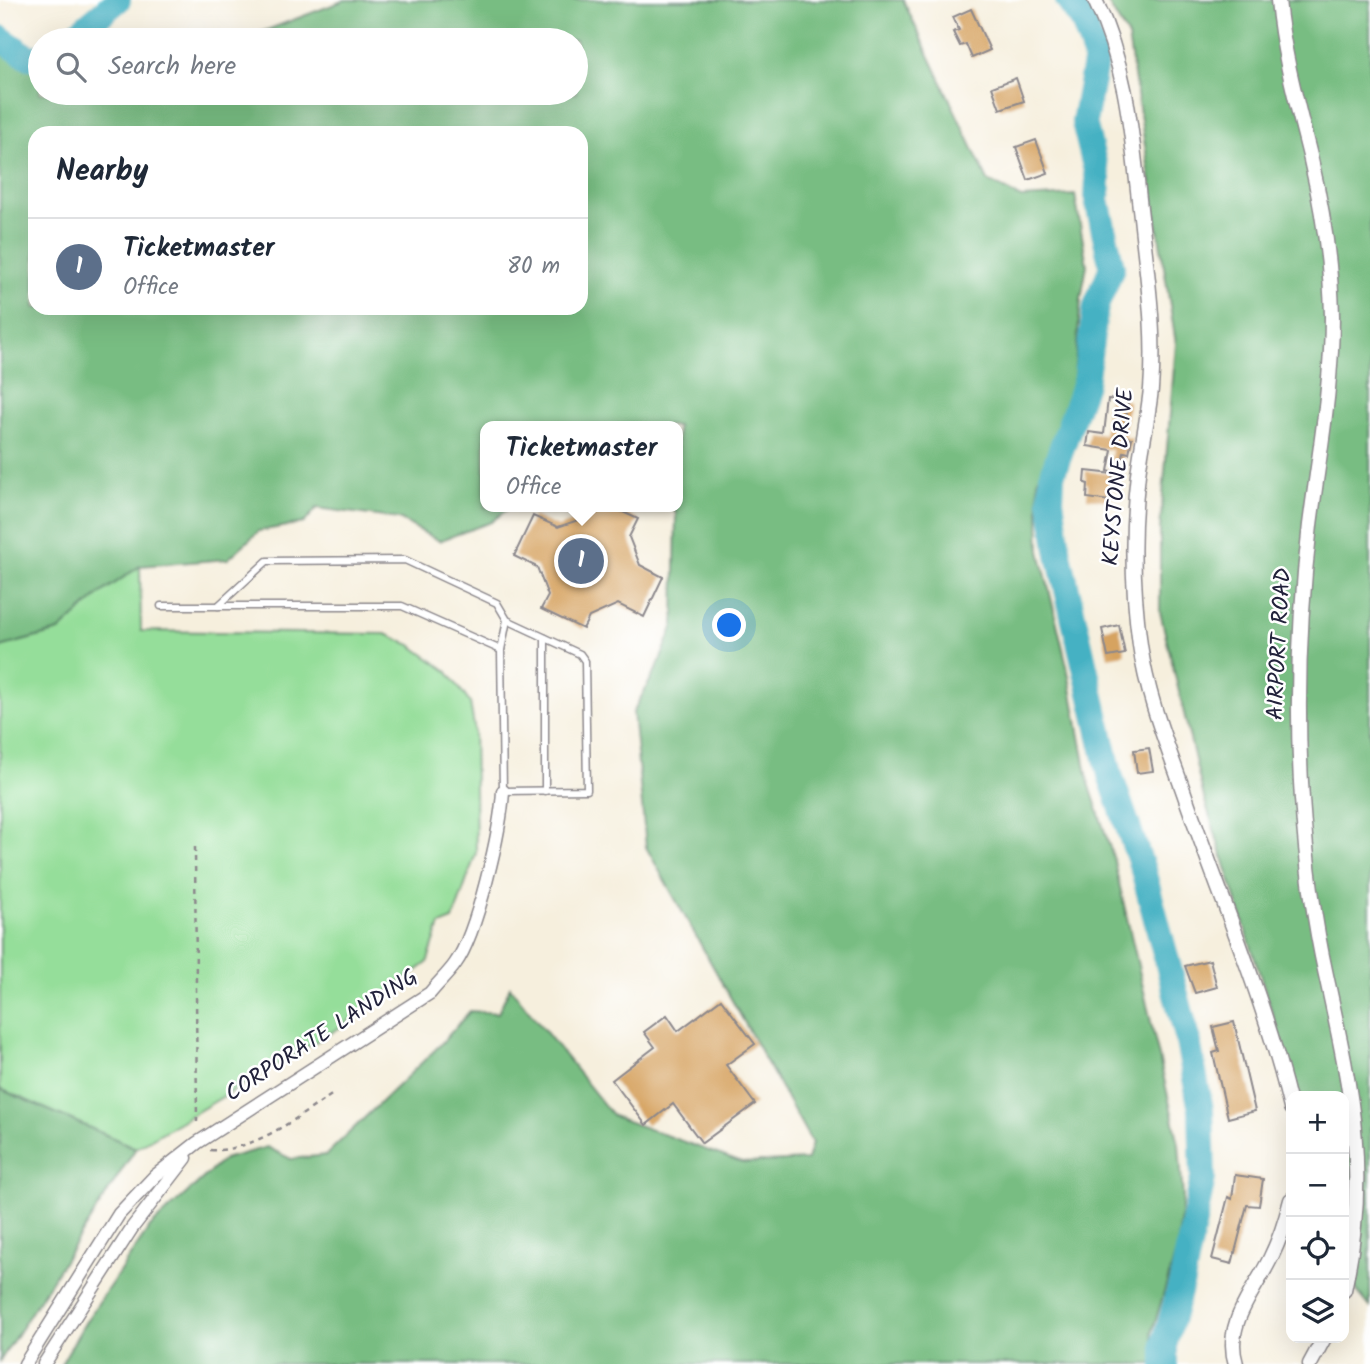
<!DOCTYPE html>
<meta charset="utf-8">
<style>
:root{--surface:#fff;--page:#f6f6f7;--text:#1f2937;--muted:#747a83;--line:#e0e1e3;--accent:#ea580c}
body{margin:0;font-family:Kalam,sans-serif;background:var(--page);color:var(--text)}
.controls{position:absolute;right:21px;bottom:21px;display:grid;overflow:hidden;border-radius:14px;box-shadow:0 7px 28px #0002}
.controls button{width:63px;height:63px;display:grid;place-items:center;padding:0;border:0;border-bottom:2px solid var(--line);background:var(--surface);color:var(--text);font:35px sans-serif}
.you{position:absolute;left:730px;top:626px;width:24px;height:24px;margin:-18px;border:5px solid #fff;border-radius:50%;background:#1a73e8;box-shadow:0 0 0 10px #1a73e833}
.badge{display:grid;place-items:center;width:46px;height:46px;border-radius:50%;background:var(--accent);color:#fff;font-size:23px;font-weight:700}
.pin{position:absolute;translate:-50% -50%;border:4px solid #fff;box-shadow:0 2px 7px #0006}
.popup{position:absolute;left:480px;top:421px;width:203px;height:91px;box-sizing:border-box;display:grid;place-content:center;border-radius:14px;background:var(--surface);filter:drop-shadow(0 2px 5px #0005);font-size:23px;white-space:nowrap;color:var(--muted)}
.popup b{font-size:26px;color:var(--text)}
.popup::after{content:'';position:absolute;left:50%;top:100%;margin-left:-14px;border:14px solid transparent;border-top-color:var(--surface)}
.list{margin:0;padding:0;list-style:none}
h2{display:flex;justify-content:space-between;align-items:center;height:91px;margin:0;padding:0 28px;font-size:30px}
h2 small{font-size:23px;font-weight:400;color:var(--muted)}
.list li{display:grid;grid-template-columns:46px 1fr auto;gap:21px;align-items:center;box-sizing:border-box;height:98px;padding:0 28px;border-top:2px solid var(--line)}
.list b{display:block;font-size:26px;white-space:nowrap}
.list p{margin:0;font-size:23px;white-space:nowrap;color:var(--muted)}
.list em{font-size:23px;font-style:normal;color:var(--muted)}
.icon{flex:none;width:38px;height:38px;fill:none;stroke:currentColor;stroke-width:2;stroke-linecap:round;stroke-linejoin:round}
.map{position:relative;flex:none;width:1370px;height:1364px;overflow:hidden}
.search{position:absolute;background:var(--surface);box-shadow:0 7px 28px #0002;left:28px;top:28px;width:560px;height:77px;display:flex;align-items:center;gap:18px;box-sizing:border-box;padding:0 24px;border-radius:38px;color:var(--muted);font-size:26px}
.panel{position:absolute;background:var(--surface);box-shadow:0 7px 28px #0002;left:28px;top:126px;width:560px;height:189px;border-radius:21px}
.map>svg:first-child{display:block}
.green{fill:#95de9a;stroke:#5c806a;stroke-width:2}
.forest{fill:#78bd82;stroke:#4d705e;stroke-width:2;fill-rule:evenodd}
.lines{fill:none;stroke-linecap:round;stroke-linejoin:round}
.river{stroke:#45b1c3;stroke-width:26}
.building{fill:#d6a361}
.service-casing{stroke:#8c888c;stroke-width:9}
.minor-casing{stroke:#8c888c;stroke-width:15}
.tertiary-casing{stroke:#8c888c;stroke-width:17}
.path{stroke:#8c888c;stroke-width:2.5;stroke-dasharray:5 5;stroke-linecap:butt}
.service{stroke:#fff;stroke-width:6}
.minor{stroke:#fff;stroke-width:12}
.tertiary{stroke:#fff;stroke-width:14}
.labels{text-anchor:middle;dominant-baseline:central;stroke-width:5;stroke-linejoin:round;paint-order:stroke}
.street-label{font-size:23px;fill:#22223b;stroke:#fff}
</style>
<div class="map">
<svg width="1370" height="1364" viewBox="0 0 1370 1364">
<rect width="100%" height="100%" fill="#fff"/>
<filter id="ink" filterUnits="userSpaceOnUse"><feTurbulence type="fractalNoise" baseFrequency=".0143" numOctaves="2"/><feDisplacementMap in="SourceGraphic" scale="14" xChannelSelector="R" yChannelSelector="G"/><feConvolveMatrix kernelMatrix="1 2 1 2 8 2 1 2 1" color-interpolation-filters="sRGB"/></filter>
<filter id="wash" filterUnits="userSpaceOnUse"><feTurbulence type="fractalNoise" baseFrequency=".00686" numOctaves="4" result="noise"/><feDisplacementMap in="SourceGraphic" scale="28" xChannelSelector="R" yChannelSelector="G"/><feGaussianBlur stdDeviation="1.57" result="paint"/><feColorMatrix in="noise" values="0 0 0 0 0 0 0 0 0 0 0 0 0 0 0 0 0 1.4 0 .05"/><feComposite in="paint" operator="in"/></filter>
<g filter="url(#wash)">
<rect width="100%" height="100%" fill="#f6efdd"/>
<polygon class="green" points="140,566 141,631 386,634 411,645 447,671 470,703 474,726 476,853 453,920 440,925 427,963 339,1028 136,1148 0,1089 0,647 59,631 101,593"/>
<g class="forest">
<path d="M345,0H903L988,181L1021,198L1075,195L1087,265L1081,299L1071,409L1038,479L1040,551L1067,666L1088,780L1113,857L1179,1144L1183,1198L1177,1249L1152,1333L1158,1364H61L86,1321L150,1227L224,1159L267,1147L291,1159L326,1155L440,1045L470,1011L498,1013L510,987L613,1116L742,1163L807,1160L812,1143L646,847L633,712L658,666L674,625L676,513L671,507H677V426H485V507H510L491,522L439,541L399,519L317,508L304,523L259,531L228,559L140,566L101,593L59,631L0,647V40L40,63V93H576V40H241ZM581,133V308H35V133Z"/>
<polygon points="1106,0 1370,0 1370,1307 1344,1275 1344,1096 1293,1096 1288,1063 1204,798 1160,612 1160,529 1176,344 1128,37"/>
<polygon points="0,1089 136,1148 0,1361"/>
</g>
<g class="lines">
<g class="river">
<polyline points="1068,0 1083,21 1096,58 1084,122 1098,179 1097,200 1112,267 1096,306 1085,383 1052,475 1051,500 1059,555 1110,775 1143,870 1187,1036 1201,1110 1203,1178 1182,1281 1165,1342 1165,1364"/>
<polyline points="0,38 28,57 40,58"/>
<polyline points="70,40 118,0"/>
</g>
</g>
<g id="blocks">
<g class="building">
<polygon points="971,9 990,50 972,58 966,44 960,46 953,32 959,30 953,17"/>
<polygon points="1016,78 1024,101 1000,109 992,87"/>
<polygon points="1036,140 1048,173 1028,180 1016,147"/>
<polygon points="1108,399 1128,401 1124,437 1132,438 1129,453 1124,452 1120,474 1108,471 1112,450 1087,446 1089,432 1104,434"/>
<polygon points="1086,471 1113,474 1110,501 1087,498 1088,484 1085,483"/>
<polygon points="592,507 612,507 638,519 629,537 640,565 663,577 644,617 618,604 589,617 583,629 541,609 548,596 537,567 514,556 533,516 558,527 587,517"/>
<polygon points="1119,625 1125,654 1108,657 1102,629"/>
<polygon points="1149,748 1153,771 1137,773 1134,750"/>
<polygon points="1210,960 1217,987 1195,993 1185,966"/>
<polygon points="721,999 755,1044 726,1065 755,1104 702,1143 673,1104 646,1125 612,1080 655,1047 644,1032 667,1015 678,1031"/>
<polygon points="1234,1022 1255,1111 1228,1118 1213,1053 1219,1051 1213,1027"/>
<polygon points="1235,1175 1263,1179 1259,1206 1247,1205 1232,1264 1212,1259 1228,1197 1232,1199"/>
</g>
</g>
</g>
<g filter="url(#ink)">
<use href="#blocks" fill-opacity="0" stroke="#8c888c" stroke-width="2"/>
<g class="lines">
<defs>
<g id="service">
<polyline points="161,606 402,606 501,650"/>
<polyline points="218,606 267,561 405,560 497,603 507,620 580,654 585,661 587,790 503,791 501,650 507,620"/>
<polyline points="545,638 545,791"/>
</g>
<g id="minor">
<path d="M25,1364L119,1214L155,1176L197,1143L430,993C438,983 448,974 455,964C477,934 501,829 503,791"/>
<polyline points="44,1364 132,1228 186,1158"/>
</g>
<g id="tertiary">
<path d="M1095,0C1129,71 1132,141 1141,217C1147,276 1156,330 1151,389C1148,417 1142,445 1138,474C1131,532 1132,587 1140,645C1147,696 1167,745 1184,793C1220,897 1265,1000 1291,1108"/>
<path d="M1278,0C1283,55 1298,107 1311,160C1323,211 1331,263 1332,316C1332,386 1319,455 1310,525C1299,615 1296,708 1302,799C1306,858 1313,917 1326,975C1351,1090 1370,1170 1344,1290"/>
<path d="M1236,1364C1223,1324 1255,1291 1271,1257C1280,1239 1286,1220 1291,1200"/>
<polyline points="1310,1364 1324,1338"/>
</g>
</defs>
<use href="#service" class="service-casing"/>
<use href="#minor" class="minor-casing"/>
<use href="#tertiary" class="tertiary-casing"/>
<g class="path">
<polyline points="195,847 197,1127"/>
<path d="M210,1150C252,1153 299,1116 333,1094"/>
</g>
<use href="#service" class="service"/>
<use href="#minor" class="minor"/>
<use href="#tertiary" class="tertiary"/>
</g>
</g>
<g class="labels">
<g class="street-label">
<text transform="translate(1119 477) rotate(-85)">KEYSTONE DRIVE</text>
<text transform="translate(1280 644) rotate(-87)">AIRPORT ROAD</text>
<text transform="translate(322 1036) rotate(-33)">CORPORATE LANDING</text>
</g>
</g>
</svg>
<div class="controls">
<button>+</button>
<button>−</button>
<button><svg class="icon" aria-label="locate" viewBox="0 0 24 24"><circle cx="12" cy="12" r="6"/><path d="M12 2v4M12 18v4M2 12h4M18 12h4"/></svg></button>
<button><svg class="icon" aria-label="layers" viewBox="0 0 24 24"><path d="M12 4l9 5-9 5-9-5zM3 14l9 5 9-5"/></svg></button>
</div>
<div class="you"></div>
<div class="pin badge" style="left:581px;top:561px;background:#5c6f8a">1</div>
<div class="popup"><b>Ticketmaster</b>Office</div>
<div class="search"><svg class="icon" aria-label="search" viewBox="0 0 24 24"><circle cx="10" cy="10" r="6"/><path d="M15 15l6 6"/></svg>Search here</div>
<section class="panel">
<h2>Nearby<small></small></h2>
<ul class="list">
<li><span class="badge" style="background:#5c6f8a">1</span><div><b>Ticketmaster</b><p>Office</p></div><em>80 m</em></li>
</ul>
</section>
</div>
